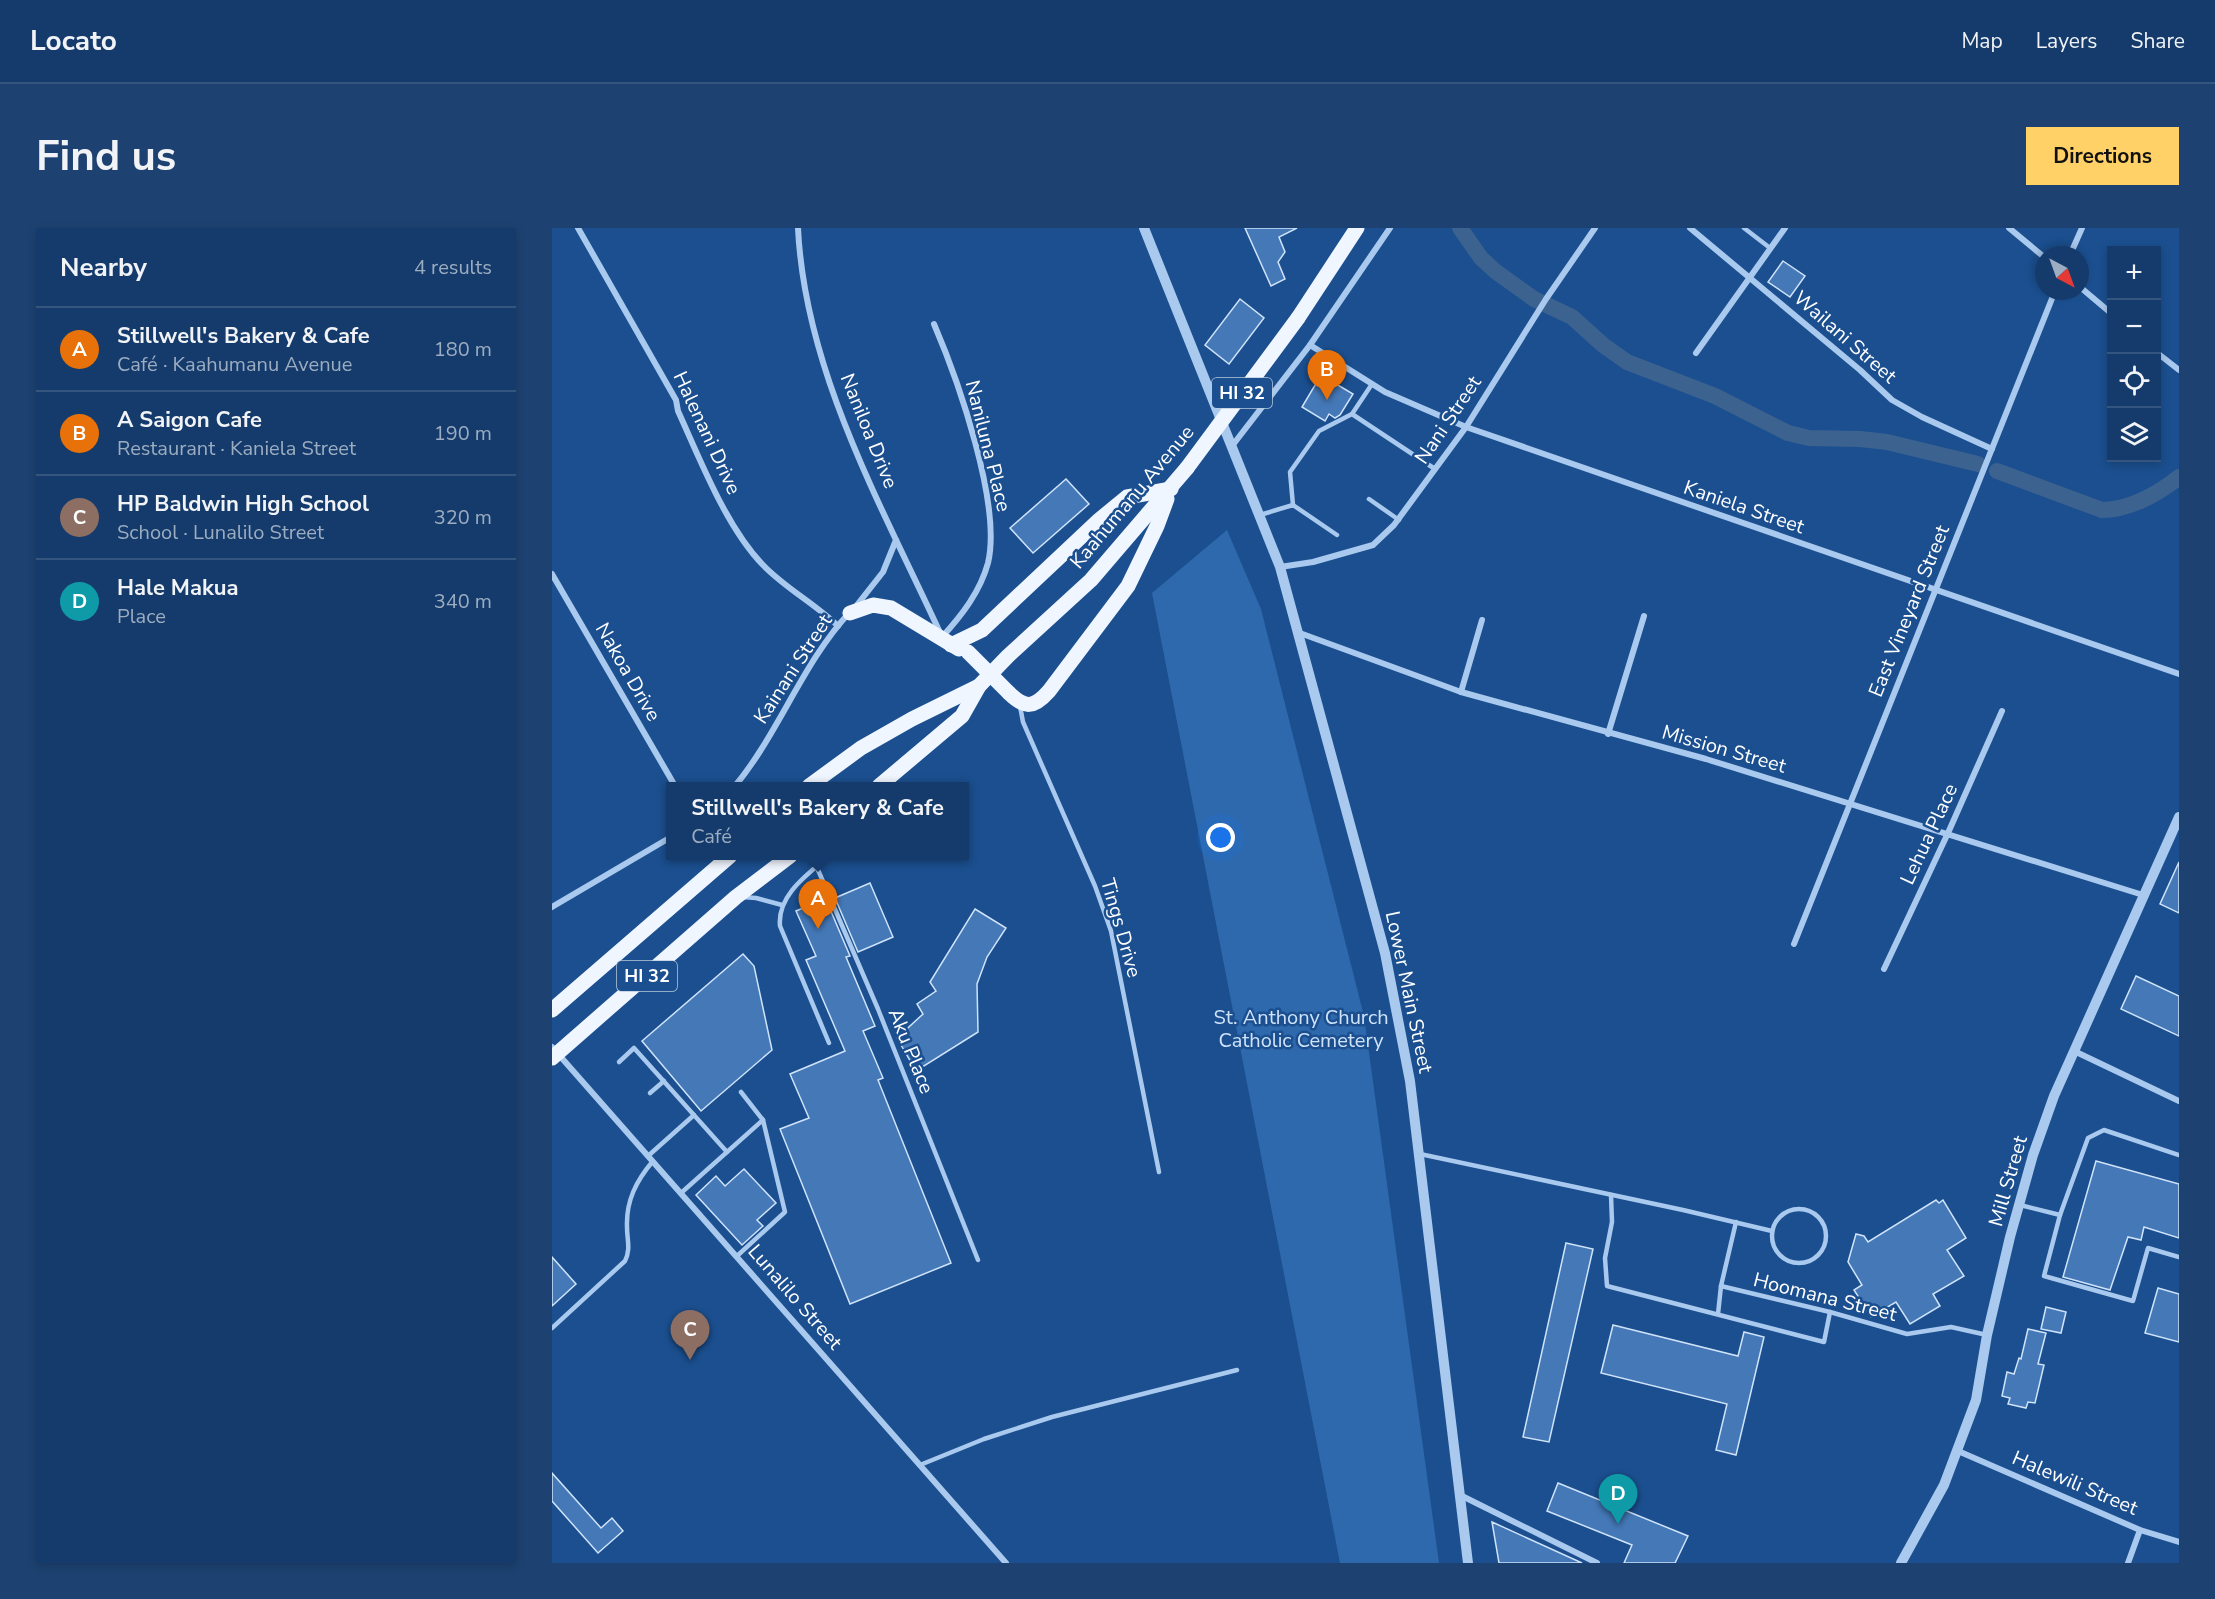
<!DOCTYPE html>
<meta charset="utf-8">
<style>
:root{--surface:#143b6b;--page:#1d4271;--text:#f1f3f6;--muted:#9dadc1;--line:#33557e;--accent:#ffd166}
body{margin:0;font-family:"Nunito Sans",sans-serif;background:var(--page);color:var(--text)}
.controls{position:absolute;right:18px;top:18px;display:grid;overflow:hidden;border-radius:0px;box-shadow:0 3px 9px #0003}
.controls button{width:54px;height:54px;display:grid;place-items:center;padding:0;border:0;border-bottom:2px solid var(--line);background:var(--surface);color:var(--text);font:30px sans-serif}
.compass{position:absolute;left:1483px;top:18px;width:54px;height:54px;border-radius:50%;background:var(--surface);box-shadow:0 3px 9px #0003;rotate:139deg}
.you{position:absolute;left:669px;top:610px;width:21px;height:21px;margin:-15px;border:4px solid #fff;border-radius:50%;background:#1a73e8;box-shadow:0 0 0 9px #1a73e833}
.badge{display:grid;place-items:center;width:39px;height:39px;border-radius:50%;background:var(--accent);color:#fff;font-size:20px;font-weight:700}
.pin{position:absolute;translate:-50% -50px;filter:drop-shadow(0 2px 3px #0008)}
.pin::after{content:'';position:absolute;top:32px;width:21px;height:18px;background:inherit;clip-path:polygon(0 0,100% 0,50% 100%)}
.popup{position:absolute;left:114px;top:554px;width:303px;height:78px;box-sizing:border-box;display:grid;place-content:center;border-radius:0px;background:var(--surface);filter:drop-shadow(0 2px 4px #0005);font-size:20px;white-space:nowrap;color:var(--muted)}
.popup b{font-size:22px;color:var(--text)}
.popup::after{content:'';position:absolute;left:50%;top:100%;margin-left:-12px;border:12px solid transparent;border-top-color:var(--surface)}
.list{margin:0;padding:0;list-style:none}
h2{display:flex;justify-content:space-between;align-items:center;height:78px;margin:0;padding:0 24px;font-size:26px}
h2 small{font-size:20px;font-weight:400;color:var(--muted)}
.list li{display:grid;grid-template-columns:39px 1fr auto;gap:18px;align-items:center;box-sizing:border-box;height:84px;padding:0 24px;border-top:2px solid var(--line)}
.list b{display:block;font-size:22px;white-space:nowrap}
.list p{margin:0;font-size:20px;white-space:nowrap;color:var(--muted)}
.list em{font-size:20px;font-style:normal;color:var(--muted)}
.icon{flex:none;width:33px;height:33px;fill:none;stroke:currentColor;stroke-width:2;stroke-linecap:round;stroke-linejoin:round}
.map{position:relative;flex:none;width:1627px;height:1335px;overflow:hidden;border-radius:0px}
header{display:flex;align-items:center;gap:36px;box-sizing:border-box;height:84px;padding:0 30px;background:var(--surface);border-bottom:2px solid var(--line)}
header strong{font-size:28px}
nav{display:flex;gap:33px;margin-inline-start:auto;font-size:21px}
.intro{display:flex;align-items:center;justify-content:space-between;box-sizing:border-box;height:144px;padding:0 36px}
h1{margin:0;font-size:42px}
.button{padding:15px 27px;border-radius:0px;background:var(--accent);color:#111;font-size:21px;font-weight:700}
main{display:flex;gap:36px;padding:0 36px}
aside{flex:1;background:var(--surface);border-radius:0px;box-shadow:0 3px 9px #0003}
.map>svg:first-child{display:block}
.green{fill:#2e69ad}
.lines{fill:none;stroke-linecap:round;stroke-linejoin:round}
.canal{stroke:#3c6290;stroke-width:16}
.building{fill:#4478b7;stroke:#cfe3fa;stroke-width:1.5}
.service{stroke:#a9c9ee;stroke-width:4.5}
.minor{stroke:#a9c9ee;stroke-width:6}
.tertiary{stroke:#a9c9ee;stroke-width:10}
.primary{stroke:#f0f6ff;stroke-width:15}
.primary-bridge{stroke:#f0f6ff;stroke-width:15}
.labels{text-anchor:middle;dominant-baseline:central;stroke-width:5;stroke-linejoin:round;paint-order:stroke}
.shield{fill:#1b4f8f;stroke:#bbcadd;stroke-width:1.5}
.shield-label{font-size:18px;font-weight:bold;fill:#fff}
.street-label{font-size:20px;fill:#fff;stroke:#1b4f8f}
.park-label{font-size:20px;fill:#cfe3fa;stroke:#1b4f8f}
</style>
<header>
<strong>Locato</strong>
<nav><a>Map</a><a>Layers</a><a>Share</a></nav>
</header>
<div class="intro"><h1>Find us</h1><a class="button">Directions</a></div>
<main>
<aside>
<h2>Nearby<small>4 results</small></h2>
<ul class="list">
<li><span class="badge" style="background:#e8710a">A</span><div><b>Stillwell's Bakery &amp; Cafe</b><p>Café · Kaahumanu Avenue</p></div><em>180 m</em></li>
<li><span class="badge" style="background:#e8710a">B</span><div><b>A Saigon Cafe</b><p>Restaurant · Kaniela Street</p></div><em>190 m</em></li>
<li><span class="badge" style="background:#8d6e63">C</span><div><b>HP Baldwin High School</b><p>School · Lunalilo Street</p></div><em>320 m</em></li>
<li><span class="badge" style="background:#0f9aa8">D</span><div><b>Hale Makua</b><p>Place</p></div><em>340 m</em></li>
</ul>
</aside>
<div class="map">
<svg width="1627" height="1335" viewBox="0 0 1627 1335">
<rect width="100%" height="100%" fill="#1b4f8f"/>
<polygon class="green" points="675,302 709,381 812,788 887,1335 788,1335 600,365"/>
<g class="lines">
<g class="canal">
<polyline points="908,0 929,30 943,43 982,71 1020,89 1051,117 1075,134 1163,168 1236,205 1257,210 1308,211 1335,214 1426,236"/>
<path d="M1445,243L1550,282C1577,282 1606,266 1627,249"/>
</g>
</g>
<g class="building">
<polygon points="693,0 745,0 727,9 733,24 726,34 733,51 719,58"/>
<polygon points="1231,33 1253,48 1238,69 1216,54"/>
<polygon points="688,71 712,90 677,136 653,117"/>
<polygon points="769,147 801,166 788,187 783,190 777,186 773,193 750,179"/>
<polygon points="514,251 537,276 481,325 458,300"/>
<polygon points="1627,634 1627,685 1608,676"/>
<polygon points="318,655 341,709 306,724 283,670"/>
<polygon points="270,672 271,675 275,674 298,728 294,729 323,798 311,803 331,850 326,852 399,1035 298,1076 228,901 257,890 238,846 293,823 254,732 264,728 244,683"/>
<polygon points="423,681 454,700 435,729 425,756 426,804 364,843 345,810 371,786 365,776 384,763 378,754"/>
<polygon points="191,726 202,738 220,822 149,883 90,813"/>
<polygon points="1584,748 1627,768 1627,808 1569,781"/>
<polygon points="1544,933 1627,956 1627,1010 1592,999 1589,1012 1576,1009 1558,1062 1511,1049"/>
<polygon points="192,941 224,975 205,992 211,998 190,1017 144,967 164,948 173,958"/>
<polygon points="1384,972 1387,975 1391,972 1414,1010 1395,1022 1412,1048 1381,1066 1388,1078 1358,1096 1344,1074 1319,1089 1302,1062 1310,1057 1296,1034 1304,1006 1312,1008 1316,1014"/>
<polygon points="1014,1015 1041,1021 997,1214 971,1209"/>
<polygon points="0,1029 24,1056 0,1078"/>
<polygon points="1606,1060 1627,1066 1627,1114 1593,1105"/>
<polygon points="1494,1079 1514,1084 1509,1105 1489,1101"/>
<polygon points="1061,1097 1186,1128 1192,1104 1212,1109 1184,1227 1164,1222 1175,1176 1049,1145"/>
<polygon points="1476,1101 1494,1105 1486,1136 1492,1137 1483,1175 1476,1174 1474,1180 1456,1176 1458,1170 1450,1168 1455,1144 1462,1146 1467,1130 1469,1131"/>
<polygon points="0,1245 49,1300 60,1290 71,1303 46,1325 0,1273"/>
<polygon points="1006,1255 1136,1308 1123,1335 1072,1335 1080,1317 995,1283"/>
<polygon points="940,1294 1030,1335 947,1335"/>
</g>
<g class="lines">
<g class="service">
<polyline points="1192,0 1218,20"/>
<polyline points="800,186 883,241"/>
<polyline points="817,271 847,292"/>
<polyline points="741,277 738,244 767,203 800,186 820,156"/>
<polyline points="708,287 741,277 785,307"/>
<polyline points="468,478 471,494 543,658 559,703 607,944"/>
<polyline points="260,628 326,781 426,1032"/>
<path d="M277,628C256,646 225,667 228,698L277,815"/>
<polyline points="190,669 204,670 230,677"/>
<polyline points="67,834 82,820 175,924"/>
<polyline points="189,864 211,892"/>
<polyline points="98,865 112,853"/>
<polyline points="868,926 1131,982 1220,1003"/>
<polyline points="96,928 142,887"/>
<polyline points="129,965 211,892 233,984 185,1028"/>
<polyline points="1059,967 1060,994 1053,1030 1055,1058 1272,1114 1278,1084"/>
<polyline points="1468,977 1508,987 1492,1048 1581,1073 1596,1020 1627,1029"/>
<circle cx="1247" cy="1008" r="27"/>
<polyline points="1508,987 1536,910 1552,902 1627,927"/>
<polyline points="1169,1058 1278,1084 1355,1106 1399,1099 1435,1107"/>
<polyline points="1166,1086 1169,1058 1184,994"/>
<path d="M0,1100L73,1033C79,1021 75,1012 75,999C74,973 84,953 101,933"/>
<polyline points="368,1237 432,1211 500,1189 685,1142"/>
</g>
<g class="minor">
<path d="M26,0L124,172L126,183C148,231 174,299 211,337C233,360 262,375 286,398"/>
<path d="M246,0C253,145 331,280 390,409C410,387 428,364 436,335C450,277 406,152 382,96"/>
<polyline points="1138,0 1308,142 1340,172 1370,189 1440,221"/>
<polyline points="1457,0 1492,29"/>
<polyline points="1518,27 1530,0"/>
<polyline points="1528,59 1560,86"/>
<polyline points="758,117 833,164 914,199 1627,446"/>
<polyline points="1604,124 1627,142"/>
<polyline points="1144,125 1233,0"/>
<polyline points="680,218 758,117 838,0"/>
<polyline points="728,339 761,334 821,317 842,297 914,199 994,71 1043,0"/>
<polyline points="0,346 123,558"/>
<polyline points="305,377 331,344 344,312"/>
<polyline points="745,404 909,464 1154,531 1591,667"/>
<polyline points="909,464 930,392"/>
<polyline points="1056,506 1092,388"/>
<path d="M183,558C227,505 251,434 298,384"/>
<polyline points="0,679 119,609"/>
<polyline points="1242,716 1503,63"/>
<polyline points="1332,741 1396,605 1450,483"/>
<polyline points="0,819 454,1335"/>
<polyline points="1522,823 1627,873"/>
<polyline points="1406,1223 1588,1302 1627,1314"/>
<polyline points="908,1267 1045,1335"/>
<polyline points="1576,1335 1588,1302"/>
</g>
<g class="tertiary">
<polyline points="592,0 728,339 833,725 858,853 916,1335"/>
<polyline points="1349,1335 1392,1257 1424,1172 1435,1107 1458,1009 1481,927 1502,868 1627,589"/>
</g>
<g class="primary">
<polyline points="746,90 805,0"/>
<polyline points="298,385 321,377 339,380 407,421"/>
<polyline points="399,417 430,402 547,292 575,269 619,261"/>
<path d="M457,465C473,481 482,480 497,463L576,358L605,298L615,271"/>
<polyline points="257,558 309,520 360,491 427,458"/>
<polyline points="327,558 410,488 427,458 456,428 539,352 635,240"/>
<polyline points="0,782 178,628"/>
<polyline points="0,830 184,669 238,628"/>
</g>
<g class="primary-bridge">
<polyline points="635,240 746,90"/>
<polyline points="416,424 457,465"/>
</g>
</g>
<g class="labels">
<g class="shield">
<rect x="660" y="150" width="60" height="30" rx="4.5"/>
<rect x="65" y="733" width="60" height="30" rx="4.5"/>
</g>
<g class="shield-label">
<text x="690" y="165">HI 32</text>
<text x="95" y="748">HI 32</text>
</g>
<g class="street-label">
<text transform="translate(1293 109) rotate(41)">Wailani Street</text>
<text transform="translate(896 192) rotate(-56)">Nani Street</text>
<text transform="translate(317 203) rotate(68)">Naniloa Drive</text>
<text transform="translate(155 205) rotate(65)">Halenani Drive</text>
<text transform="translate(436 218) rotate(76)">Naniluna Place</text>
<text transform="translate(580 269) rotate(-50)">Kaahumanu Avenue</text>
<text transform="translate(1192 279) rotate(19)">Kaniela Street</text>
<text transform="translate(1357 383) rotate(-68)">East Vineyard Street</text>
<text transform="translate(241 441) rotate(-57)">Kainani Street</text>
<text transform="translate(76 444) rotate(60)">Nakoa Drive</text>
<text transform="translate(1172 521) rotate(16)">Mission Street</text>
<text transform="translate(1377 606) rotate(-65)">Lehua Place</text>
<text transform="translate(569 700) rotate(74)">Tings Drive</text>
<text transform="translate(857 764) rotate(78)">Lower Main Street</text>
<text transform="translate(359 823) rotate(68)">Aku Place</text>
<text transform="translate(1456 953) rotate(-74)">Mill Street</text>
<text transform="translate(243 1069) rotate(49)">Lunalilo Street</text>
<text transform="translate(1273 1069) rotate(14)">Hoomana Street</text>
<text transform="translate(1523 1255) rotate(23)">Halewili Street</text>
</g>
<g class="park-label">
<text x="749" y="789">St. Anthony Church<tspan x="749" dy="23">Catholic Cemetery</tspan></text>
</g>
</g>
</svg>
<div class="controls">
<button>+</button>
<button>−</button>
<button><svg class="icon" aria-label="locate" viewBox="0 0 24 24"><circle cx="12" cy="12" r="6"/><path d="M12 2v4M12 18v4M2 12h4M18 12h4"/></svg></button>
<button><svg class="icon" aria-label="layers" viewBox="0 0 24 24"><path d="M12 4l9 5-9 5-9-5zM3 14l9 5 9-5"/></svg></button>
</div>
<svg class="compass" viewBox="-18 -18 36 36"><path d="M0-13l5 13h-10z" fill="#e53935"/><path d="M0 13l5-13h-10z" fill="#9dadc1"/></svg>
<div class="you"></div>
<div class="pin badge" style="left:266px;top:701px;background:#e8710a">A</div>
<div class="popup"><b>Stillwell's Bakery &amp; Cafe</b>Café</div>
<div class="pin badge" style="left:775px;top:172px;background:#e8710a">B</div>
<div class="pin badge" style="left:138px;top:1132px;background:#8d6e63">C</div>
<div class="pin badge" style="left:1066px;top:1296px;background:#0f9aa8">D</div>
</div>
</main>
